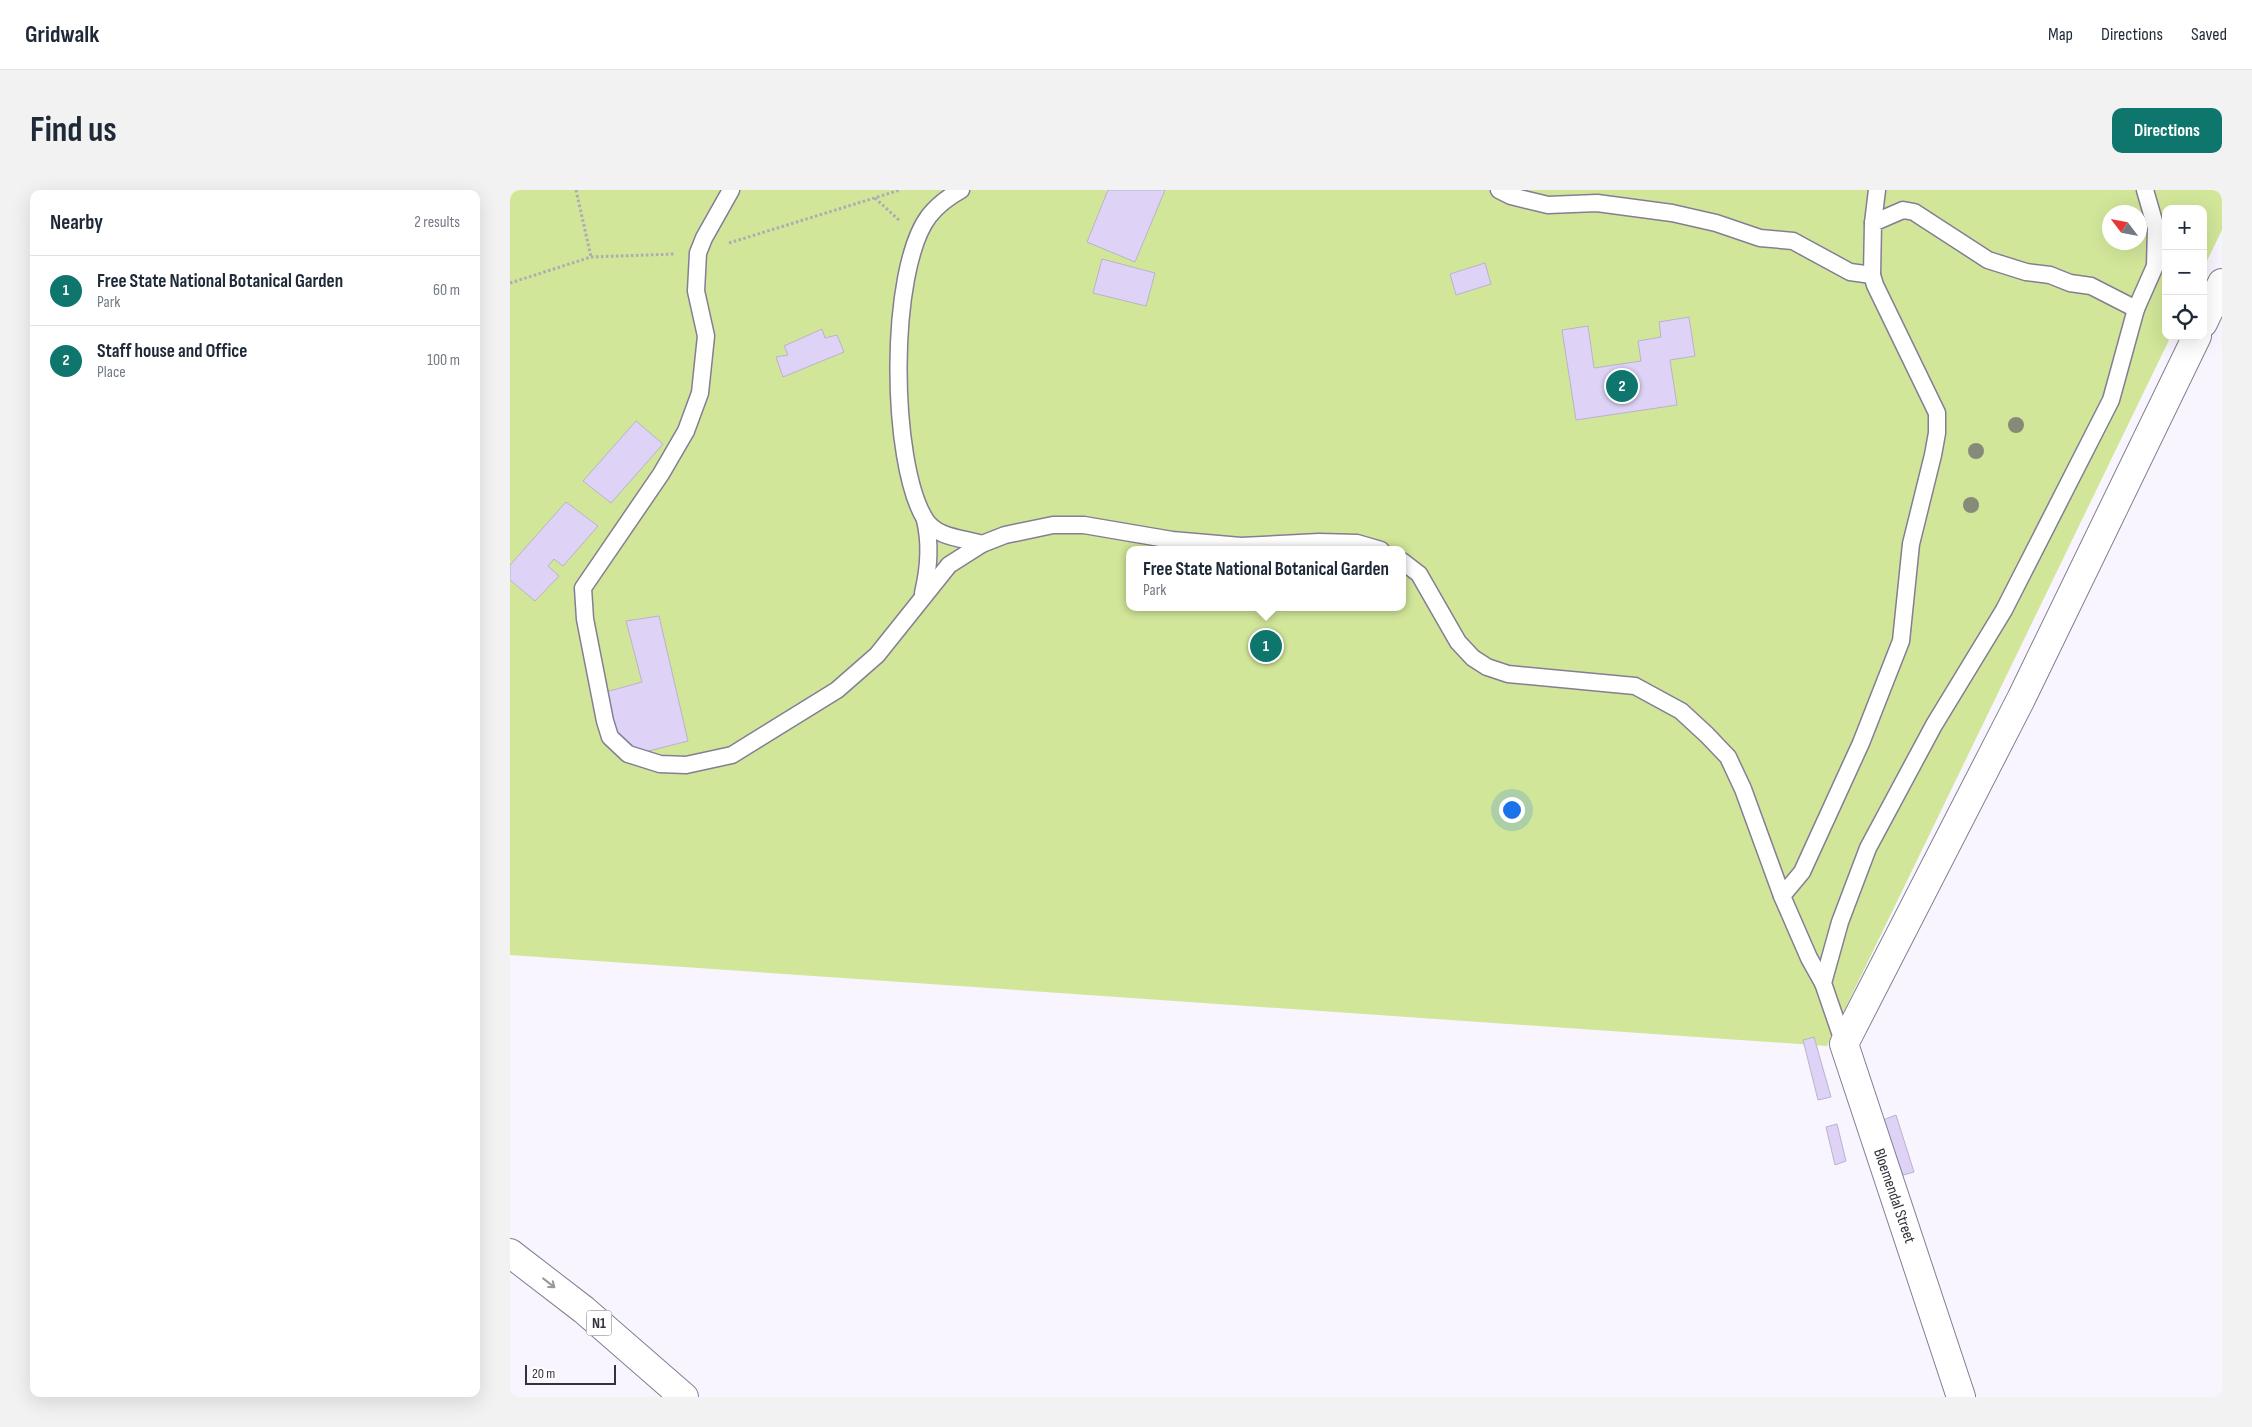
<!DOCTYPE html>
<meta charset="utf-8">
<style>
:root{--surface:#fff;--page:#f2f2f3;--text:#1f2937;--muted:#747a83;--line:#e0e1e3;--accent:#0f766e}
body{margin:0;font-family:"Sofia Sans Condensed",sans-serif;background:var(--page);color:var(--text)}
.controls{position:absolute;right:15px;top:15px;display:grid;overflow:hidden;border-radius:10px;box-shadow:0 5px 20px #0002}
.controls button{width:45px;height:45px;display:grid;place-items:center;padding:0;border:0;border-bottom:1px solid var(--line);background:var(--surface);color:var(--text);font:25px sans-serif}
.compass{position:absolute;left:1592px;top:15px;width:45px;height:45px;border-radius:50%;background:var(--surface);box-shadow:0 5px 20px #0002;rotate:302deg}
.scale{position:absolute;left:15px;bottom:12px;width:91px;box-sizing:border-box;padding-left:5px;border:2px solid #35323b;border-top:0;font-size:14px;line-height:18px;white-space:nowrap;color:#35323b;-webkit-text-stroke:4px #fff;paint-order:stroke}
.you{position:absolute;left:1001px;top:619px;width:18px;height:18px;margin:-12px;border:4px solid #fff;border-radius:50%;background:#1a73e8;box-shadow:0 0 0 8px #1a73e833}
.badge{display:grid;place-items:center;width:32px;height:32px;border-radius:50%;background:var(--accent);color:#fff;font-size:16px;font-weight:700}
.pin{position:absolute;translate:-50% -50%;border:2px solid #fff;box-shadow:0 1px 5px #0006}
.popup{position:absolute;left:616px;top:356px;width:280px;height:65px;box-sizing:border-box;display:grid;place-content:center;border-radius:10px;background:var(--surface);filter:drop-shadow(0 1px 4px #0005);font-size:16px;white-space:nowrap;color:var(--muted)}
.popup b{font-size:19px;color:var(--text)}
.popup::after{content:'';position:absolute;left:50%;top:100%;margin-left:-10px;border:10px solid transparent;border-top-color:var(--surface)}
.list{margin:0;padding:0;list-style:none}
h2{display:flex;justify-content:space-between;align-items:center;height:65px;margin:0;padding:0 20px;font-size:21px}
h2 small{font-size:16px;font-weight:400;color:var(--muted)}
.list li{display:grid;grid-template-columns:32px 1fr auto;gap:15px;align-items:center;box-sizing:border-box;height:70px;padding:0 20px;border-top:1px solid var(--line)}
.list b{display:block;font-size:19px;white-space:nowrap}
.list p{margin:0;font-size:16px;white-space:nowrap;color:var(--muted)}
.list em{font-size:16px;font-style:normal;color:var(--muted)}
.icon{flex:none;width:28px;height:28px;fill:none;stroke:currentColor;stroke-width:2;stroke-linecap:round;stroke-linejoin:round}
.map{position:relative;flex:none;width:1712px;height:1207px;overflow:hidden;border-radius:10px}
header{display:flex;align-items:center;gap:30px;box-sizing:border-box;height:70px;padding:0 25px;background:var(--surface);border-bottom:1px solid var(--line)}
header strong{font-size:24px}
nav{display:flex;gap:28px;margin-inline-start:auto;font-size:18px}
.intro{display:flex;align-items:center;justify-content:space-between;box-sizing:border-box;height:120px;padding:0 30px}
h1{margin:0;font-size:35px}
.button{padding:12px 22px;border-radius:10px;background:var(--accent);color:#fff;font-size:18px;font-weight:700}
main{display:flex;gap:30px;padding:0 30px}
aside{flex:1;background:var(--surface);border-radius:10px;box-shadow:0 5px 20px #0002}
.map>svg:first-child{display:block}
.green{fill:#d1e699;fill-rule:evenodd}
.building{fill:#ded3f7;stroke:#bab3c9}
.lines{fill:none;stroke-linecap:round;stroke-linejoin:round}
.lane-casing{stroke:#847e93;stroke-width:19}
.street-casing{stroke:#847e93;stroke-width:30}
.highway-casing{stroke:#847e93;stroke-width:30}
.path{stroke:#aeabb4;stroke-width:3;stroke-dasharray:2.5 2.5;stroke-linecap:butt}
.lane{stroke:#fff;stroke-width:16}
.street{stroke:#fff;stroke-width:28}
.highway{stroke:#fff;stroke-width:28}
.tree{fill:#878a78}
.oneway{stroke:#9a989d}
.labels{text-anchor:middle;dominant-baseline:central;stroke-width:4;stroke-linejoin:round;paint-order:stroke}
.shield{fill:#fff;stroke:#727076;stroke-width:1}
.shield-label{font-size:15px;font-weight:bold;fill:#35323b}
.street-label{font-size:16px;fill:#35323b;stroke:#fff}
</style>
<header>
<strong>Gridwalk</strong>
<nav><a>Map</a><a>Directions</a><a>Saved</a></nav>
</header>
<div class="intro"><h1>Find us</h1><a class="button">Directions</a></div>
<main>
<aside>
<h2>Nearby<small>2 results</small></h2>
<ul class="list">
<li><span class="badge">1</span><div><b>Free State National Botanical Garden</b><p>Park</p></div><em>60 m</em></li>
<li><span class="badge">2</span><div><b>Staff house and Office</b><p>Place</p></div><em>100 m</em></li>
</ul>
</aside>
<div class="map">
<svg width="1712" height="1207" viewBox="0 0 1712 1207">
<rect width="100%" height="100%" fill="#f8f5ff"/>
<path class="green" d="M0,0H1712V40L1693,79V19H1656V146H1661L1317,856L0,765ZM1600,22H1630V52H1600ZM620,360H892V417H620Z"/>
<g class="building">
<polygon points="598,0 655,0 625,72 577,52"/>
<polygon points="592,69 645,83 636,116 583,103"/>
<polygon points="975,73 981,94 946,105 940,84"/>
<polygon points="1179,127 1185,166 1160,170 1167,215 1066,230 1052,140 1078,136 1084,178 1131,171 1128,151 1151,147 1149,132"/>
<polygon points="312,139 315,148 327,145 334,162 273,187 266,167 278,165 274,156"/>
<polygon points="126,231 153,254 101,313 73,291"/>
<polygon points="56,312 88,336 53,376 44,369 38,376 49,386 25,411 0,390 0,375"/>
<polygon points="149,426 178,551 115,567 85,505 132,492 116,431"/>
<polygon points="1304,847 1321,907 1308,910 1293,850"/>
<polygon points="1386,925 1404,982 1393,985 1373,930"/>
<polygon points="1327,934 1336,971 1325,975 1316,937"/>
</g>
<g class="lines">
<defs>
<g id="lane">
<polyline points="221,0 194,48 188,63 186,101 196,146 190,203 176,241 151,284 73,398 75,429 95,531 100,547 118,564 150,574 176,575 222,565 327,500 367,465 439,375 472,354 495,345 543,335 574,335 662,350 731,356 809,352 847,353 871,360"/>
<path d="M451,0C440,6 427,16 419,26C378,80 380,272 415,329C426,348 453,348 472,354"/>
<polyline points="989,0 1001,6 1038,15 1087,13 1162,23 1206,33 1250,48 1283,51 1340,82 1362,85"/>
<polyline points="1363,33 1367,0"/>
<polyline points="892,371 909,384 948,452 963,468 977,477 998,484 1125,496 1171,521 1197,545 1218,567 1233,599 1272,706"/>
<path d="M413,403C419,378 421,355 415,330"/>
<polyline points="1313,793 1299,768 1272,706 1292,682 1351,553 1391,451 1401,354 1423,265 1427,243 1427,223 1365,95 1362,85 1363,33 1393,20 1404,22 1478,70 1516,82 1540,85 1560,93 1581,96 1626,119"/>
<polyline points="1334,854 1313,793 1330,732 1358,658 1424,535 1494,420 1601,210 1626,119 1645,76 1646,38 1635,0"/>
</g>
<g id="street">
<polyline points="1693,133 1712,93"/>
<polyline points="1451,1207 1334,854 1511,509 1687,146"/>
</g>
<polyline id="highway" points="0,1063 74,1120 174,1207"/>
</defs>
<use href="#lane" class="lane-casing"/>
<use href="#street" class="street-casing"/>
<use href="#highway" class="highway-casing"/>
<g class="path">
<polyline points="66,0 81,67"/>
<polyline points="365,8 390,31"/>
<polyline points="219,53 390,0"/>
<polyline points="0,93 81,67 164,64"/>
</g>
<use href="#lane" class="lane"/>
<use href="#street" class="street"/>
<use href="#highway" class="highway"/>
</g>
<g class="tree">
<circle cx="1506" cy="235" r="8"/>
<circle cx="1466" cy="261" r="8"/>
<circle cx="1461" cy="315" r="8"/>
</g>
<defs><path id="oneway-shaft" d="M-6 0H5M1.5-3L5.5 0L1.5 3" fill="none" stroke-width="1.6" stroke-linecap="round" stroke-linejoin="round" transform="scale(1.25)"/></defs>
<use class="oneway" href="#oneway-shaft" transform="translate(39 1093) rotate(38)"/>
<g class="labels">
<rect class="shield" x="76.5" y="1120.5" width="25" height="25" rx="4"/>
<g class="shield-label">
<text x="89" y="1133">N1</text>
</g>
<g class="street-label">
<text transform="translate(1384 1006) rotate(71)">Bloemendal Street</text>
</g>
</g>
</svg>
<div class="controls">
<button>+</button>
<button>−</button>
<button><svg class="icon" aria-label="locate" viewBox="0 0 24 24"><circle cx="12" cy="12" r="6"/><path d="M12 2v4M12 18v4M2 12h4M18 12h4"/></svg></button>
</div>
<svg class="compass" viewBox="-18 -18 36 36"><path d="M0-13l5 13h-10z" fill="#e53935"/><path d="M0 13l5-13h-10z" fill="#747a83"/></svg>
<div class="scale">20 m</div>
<div class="you"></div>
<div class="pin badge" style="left:756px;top:456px">1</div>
<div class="popup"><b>Free State National Botanical Garden</b>Park</div>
<div class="pin badge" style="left:1112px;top:196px">2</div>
</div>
</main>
